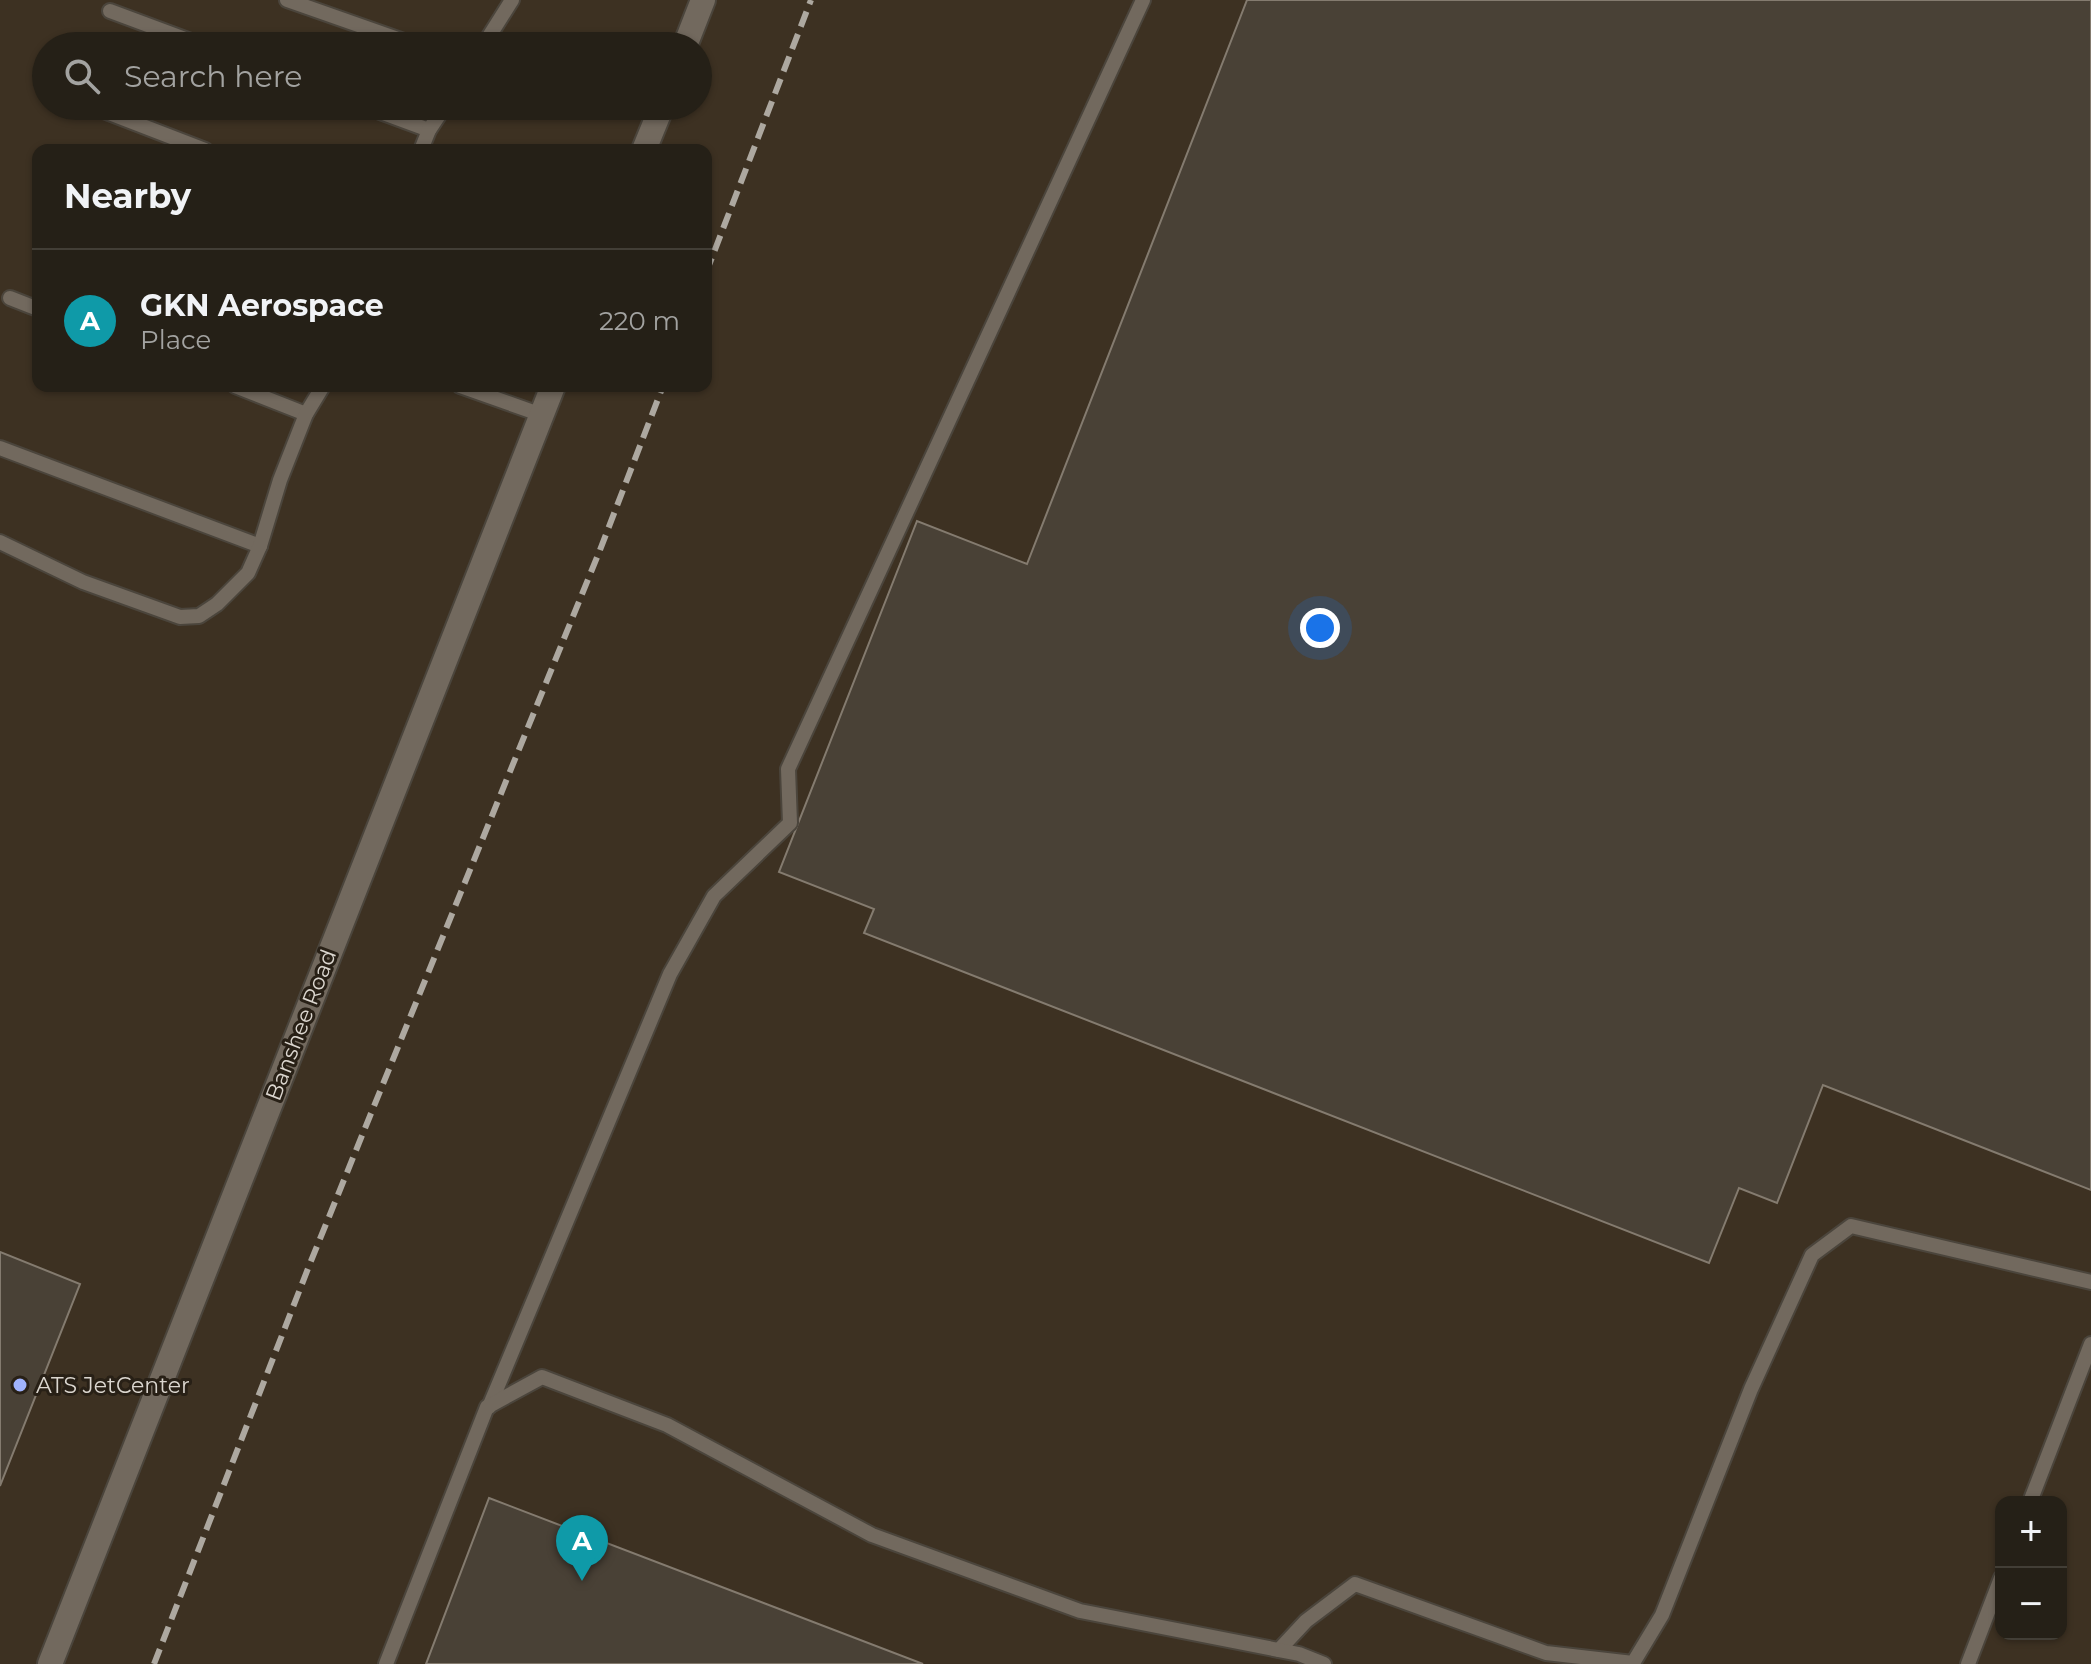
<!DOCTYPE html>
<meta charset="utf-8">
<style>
:root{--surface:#252017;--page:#2d2820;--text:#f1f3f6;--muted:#a3a3a1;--line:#423e36;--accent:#a0b3fd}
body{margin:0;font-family:Montserrat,sans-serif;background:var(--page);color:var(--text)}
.controls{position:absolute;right:24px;bottom:24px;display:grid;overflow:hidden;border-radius:16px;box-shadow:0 2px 6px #0004}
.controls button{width:72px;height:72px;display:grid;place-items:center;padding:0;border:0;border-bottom:2px solid var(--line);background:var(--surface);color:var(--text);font:40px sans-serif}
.you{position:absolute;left:1320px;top:628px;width:28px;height:28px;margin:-20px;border:6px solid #fff;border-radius:50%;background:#1a73e8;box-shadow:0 0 0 12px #1a73e833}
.badge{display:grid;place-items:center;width:52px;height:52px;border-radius:50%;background:var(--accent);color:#fff;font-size:26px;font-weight:700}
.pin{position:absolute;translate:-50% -66px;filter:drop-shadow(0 2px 4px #0008)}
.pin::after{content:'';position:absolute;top:42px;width:28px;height:24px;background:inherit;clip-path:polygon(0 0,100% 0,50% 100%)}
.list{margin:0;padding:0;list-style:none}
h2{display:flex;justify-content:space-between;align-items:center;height:104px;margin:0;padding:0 32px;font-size:34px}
h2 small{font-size:26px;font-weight:400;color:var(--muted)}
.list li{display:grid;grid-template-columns:52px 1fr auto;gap:24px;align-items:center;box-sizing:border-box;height:144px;padding:0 32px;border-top:2px solid var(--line)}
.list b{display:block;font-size:30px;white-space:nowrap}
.list p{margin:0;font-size:26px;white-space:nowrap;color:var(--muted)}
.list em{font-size:26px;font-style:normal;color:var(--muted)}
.icon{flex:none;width:44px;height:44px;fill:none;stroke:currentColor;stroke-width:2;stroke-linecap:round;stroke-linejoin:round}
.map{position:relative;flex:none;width:2091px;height:1664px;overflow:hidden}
.search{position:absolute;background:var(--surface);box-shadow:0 2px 6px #0004;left:32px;top:32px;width:680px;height:88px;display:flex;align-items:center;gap:20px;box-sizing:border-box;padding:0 28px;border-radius:44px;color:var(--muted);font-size:30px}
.panel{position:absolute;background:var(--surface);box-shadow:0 2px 6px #0004;left:32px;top:144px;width:680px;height:248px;border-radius:16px}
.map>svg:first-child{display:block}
.built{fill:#3d3122;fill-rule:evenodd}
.building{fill:#494136;stroke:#847b6f;stroke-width:2}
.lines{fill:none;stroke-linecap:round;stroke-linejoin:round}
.service-casing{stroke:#4b453c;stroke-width:18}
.minor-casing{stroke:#4b453c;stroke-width:28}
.service{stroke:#72695e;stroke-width:14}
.minor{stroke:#72695e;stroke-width:24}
.rail{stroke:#ada8a0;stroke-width:6;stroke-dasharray:16 8;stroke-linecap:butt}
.poi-dot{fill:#a0b3fd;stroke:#282016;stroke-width:3}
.labels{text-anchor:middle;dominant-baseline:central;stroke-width:6;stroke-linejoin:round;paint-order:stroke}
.street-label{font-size:22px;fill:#dbd6cf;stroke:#282016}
.poi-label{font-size:22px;fill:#dbd6cf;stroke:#282016;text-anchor:start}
</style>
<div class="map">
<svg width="2091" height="1664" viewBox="0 0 2091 1664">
<rect width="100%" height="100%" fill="#312a1f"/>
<path class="built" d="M0,0H2091V1664H0ZM46,46H698V106H46ZM38,150H706V386H38ZM2001,1502H2061V1634H2001Z"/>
<g class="building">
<polygon points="1247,0 2091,0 2091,1190 1823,1085 1777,1203 1739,1188 1709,1263 864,933 874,909 779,872 917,521 1027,564"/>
<polygon points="0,1252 80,1284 0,1486"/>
<polygon points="489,1498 923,1664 426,1664"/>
</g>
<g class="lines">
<defs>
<g id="service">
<polyline points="287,0 418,46"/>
<polyline points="110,11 204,46"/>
<polyline points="483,46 512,0"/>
<polyline points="91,106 205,150"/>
<polyline points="364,106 429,130"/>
<polyline points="421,150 429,130 445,106"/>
<polyline points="10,298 38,309"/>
<polyline points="235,386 306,414"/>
<polyline points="460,386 542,415"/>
<polyline points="0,448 260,546"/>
<polyline points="0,542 83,582 180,617 199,616 217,604 248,573 260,546 280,480 306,414 323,386"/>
<polyline points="489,1407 670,974 714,896 790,823 788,769 1143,0"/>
<polyline points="2030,1502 2091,1344"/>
<polyline points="1279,1650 1306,1621 1355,1584 1546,1653 1633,1663 1662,1615 1751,1389 1812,1255 1851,1226 2091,1282"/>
<polyline points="386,1664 487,1407 542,1377 667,1425 872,1535 1080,1611 1299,1654 1324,1664"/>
<polyline points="1968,1664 2001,1578"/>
</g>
<g id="minor">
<polyline points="685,46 703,0"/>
<polyline points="644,150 662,106"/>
<polyline points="50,1664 553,386"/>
</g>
</defs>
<use href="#service" class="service-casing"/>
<use href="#minor" class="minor-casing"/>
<use href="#service" class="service"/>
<use href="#minor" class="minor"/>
<g class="rail">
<polyline points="706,273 811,0"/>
<polyline points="154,1664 309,1266 600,550 663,386"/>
</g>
</g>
<circle class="poi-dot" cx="20" cy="1385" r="8"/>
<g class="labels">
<g class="street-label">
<text transform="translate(301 1025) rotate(-69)">Banshee Road</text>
</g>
<g class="poi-label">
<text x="36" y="1385">ATS JetCenter</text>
</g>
</g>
</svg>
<div class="controls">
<button>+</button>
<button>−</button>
</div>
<div class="you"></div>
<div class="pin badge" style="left:582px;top:1581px;background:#0f9aa8">A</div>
<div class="search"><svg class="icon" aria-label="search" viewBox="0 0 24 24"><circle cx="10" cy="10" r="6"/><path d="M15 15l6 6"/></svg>Search here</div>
<section class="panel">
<h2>Nearby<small></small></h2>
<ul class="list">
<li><span class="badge" style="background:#0f9aa8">A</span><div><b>GKN Aerospace</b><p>Place</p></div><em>220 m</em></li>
</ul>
</section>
</div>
